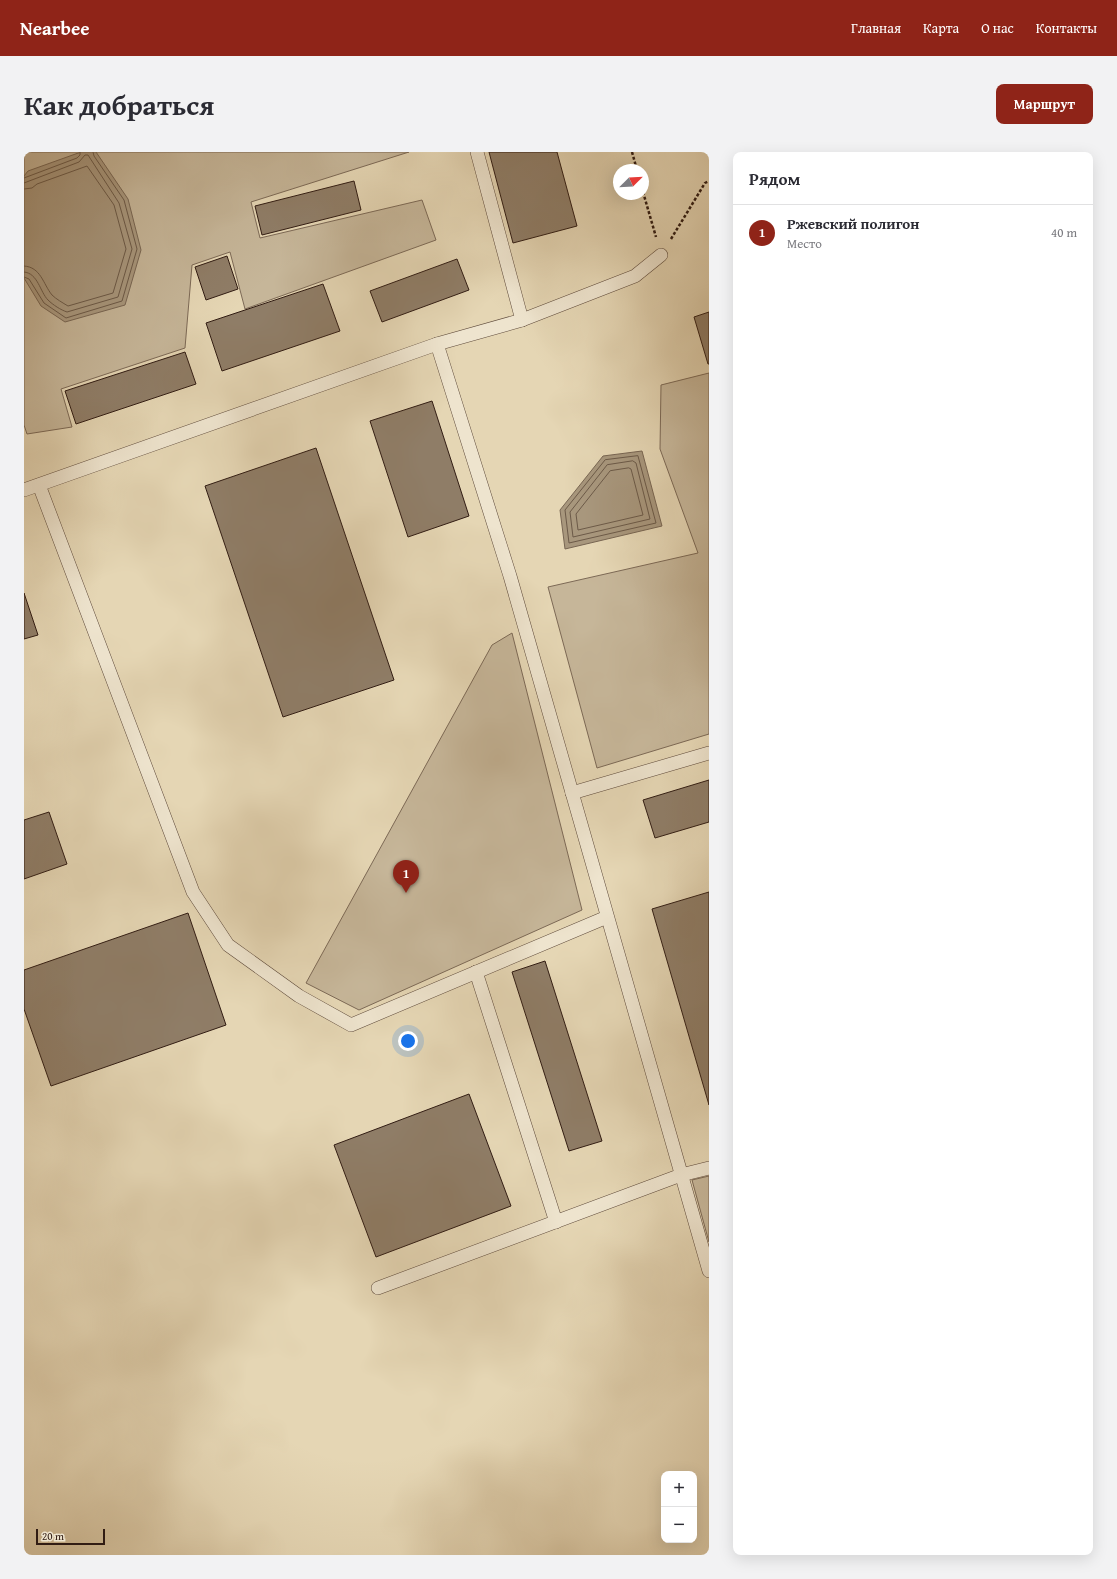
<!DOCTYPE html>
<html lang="ru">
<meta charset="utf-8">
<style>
:root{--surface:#fff;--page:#f2f2f3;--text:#2b2b33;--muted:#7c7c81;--line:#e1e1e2;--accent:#8f2418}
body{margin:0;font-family:"Gentium Book Plus",serif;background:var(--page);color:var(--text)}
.controls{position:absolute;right:12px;bottom:12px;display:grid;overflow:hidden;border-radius:8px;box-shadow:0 4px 16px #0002}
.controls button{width:36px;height:36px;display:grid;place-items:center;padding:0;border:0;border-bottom:1px solid var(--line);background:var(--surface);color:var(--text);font:20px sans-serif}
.compass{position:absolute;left:589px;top:12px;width:36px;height:36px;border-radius:50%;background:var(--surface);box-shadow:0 4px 16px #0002;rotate:66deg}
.scale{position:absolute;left:12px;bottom:10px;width:69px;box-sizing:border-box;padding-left:4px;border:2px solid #311c13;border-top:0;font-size:11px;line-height:14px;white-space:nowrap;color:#311c13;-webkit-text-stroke:3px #eee4ce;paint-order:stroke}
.you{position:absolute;left:384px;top:889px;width:14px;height:14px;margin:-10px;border:3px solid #fff;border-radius:50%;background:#1a73e8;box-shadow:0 0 0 6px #1a73e833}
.badge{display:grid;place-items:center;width:26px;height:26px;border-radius:50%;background:var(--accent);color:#fff;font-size:13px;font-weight:700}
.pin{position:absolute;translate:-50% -33px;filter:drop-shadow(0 1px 2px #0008)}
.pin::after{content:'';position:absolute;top:21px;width:14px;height:12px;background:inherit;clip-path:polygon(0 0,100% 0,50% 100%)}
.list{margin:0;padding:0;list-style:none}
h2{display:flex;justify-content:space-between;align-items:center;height:52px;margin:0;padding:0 16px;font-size:17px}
h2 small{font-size:13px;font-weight:400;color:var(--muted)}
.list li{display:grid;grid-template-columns:26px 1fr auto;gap:12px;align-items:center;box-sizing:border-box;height:56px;padding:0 16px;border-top:1px solid var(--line)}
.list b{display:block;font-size:15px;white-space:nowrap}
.list p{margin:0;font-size:13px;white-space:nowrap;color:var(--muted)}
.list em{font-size:13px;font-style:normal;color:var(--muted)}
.map{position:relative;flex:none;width:685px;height:1403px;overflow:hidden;border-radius:8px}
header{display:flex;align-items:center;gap:24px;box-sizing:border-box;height:56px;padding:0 20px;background:var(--accent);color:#fff}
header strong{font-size:19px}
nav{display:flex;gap:22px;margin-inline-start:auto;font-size:14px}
.intro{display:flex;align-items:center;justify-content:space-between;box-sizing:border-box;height:96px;padding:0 24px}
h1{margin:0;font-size:28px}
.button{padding:10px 18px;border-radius:8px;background:var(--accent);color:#fff;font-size:14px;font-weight:700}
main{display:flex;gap:24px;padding:0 24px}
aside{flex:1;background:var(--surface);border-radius:8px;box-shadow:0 4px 16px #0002}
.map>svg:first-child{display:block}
.green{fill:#c6b699;stroke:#7c6956}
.water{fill:#a8977d;stroke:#786653}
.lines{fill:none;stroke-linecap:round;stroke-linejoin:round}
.shore{stroke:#6c5a48;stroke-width:1}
.building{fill:#8f7d67;stroke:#311c13}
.lane-casing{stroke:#5e4a3b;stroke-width:14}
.path{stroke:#311c13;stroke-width:2.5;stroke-dasharray:3 2;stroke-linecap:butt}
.lane{stroke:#eee4ce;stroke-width:13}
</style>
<header>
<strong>Nearbee</strong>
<nav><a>Главная</a><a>Карта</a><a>О нас</a><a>Контакты</a></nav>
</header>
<div class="intro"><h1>Как добраться</h1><a class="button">Маршрут</a></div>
<main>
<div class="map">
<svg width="685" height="1403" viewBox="0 0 685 1403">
<rect width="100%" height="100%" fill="#e5d6b4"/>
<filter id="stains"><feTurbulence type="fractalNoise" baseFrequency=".005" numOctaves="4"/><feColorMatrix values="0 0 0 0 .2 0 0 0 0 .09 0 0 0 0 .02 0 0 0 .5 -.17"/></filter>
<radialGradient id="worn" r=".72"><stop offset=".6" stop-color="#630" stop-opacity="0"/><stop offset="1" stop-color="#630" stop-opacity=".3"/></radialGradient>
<g class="green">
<polygon points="0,0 385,0 227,50 236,86 398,48 412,88 221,157 206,100 168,113 161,196 37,237 48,275 3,282 0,273"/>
<polygon points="685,221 685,582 573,616 524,435 674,401 636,297 637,233"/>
<polygon points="488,481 558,758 335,858 282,831 468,493"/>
<polygon points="685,1024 685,1090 668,1028"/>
</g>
<g class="water">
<polygon points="57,0 72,0 104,47 117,98 101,153 41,170 17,154 0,126 0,24 4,19"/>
<polygon points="618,299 638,374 541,397 536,358 579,304"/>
</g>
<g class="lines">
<g class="shore">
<polyline points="0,26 53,6 56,3 56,0"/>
<path d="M0,31L55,10L61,3H64L95,51L108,97L94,145L43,160C37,158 29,153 24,148C16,140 14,121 0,120"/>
<path d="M0,37L8,36L13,32L63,14L90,53L102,97L89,141L44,154C39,151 32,147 28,143C19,132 17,115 0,114"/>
<polyline points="0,125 5,127 20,151 42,166 98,149 113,97 100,48 70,4 69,0"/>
<polygon points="614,304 632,371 545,391 541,358 581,308"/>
<polygon points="609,309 612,311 626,367 549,385 546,360 583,313"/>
<polygon points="605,316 607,317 619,363 554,378 552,362 586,319"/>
</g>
</g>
<g class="building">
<polygon points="465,0 533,0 553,74 489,91"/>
<polygon points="330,29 337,58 238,83 231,54"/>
<polygon points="203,104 214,137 182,148 171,115"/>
<polygon points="433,107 445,138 358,170 346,139"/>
<polygon points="299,132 316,179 198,219 182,171"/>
<polygon points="685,160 685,212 684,212 670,165"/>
<polygon points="161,200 172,232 52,272 41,239"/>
<polygon points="408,249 445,364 384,385 346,269"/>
<polygon points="292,296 370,528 259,565 181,334"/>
<polygon points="0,441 14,483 0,487"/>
<polygon points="685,628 685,670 631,686 619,648"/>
<polygon points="25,660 43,712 0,727 0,668"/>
<polygon points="685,740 685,953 628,757"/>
<polygon points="164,761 202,873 27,934 0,857 0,818"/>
<polygon points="521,809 578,989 545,999 488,820"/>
<polygon points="445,942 487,1054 352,1105 310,993"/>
</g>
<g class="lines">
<defs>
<g id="lane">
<polyline points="453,0 498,168"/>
<polyline points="413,192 486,424 685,1119"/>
<polyline points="15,333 169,740 204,793 275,844 327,873 583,765"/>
<polyline points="0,338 413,192 498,168 611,124 637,103"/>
<polyline points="548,641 685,601"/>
<polyline points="452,820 532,1070"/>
<polyline points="354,1136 657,1023 685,1016"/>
</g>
</defs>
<use href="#lane" class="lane-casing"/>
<g class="path">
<polyline points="608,0 613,18"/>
<polyline points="619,40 632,85"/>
<polyline points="647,87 681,31 685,29"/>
</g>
<use href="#lane" class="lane"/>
</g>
<rect width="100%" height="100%" filter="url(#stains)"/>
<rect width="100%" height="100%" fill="url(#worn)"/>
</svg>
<div class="controls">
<button>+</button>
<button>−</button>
</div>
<svg class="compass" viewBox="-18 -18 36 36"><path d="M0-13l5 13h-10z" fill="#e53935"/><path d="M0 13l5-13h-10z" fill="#7c7c81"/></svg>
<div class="scale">20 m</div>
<div class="you"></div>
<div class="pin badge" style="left:382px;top:741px">1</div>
</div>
<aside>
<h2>Рядом<small></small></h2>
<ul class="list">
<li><span class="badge">1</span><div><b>Ржевский полигон</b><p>Место</p></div><em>40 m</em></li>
</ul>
</aside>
</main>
